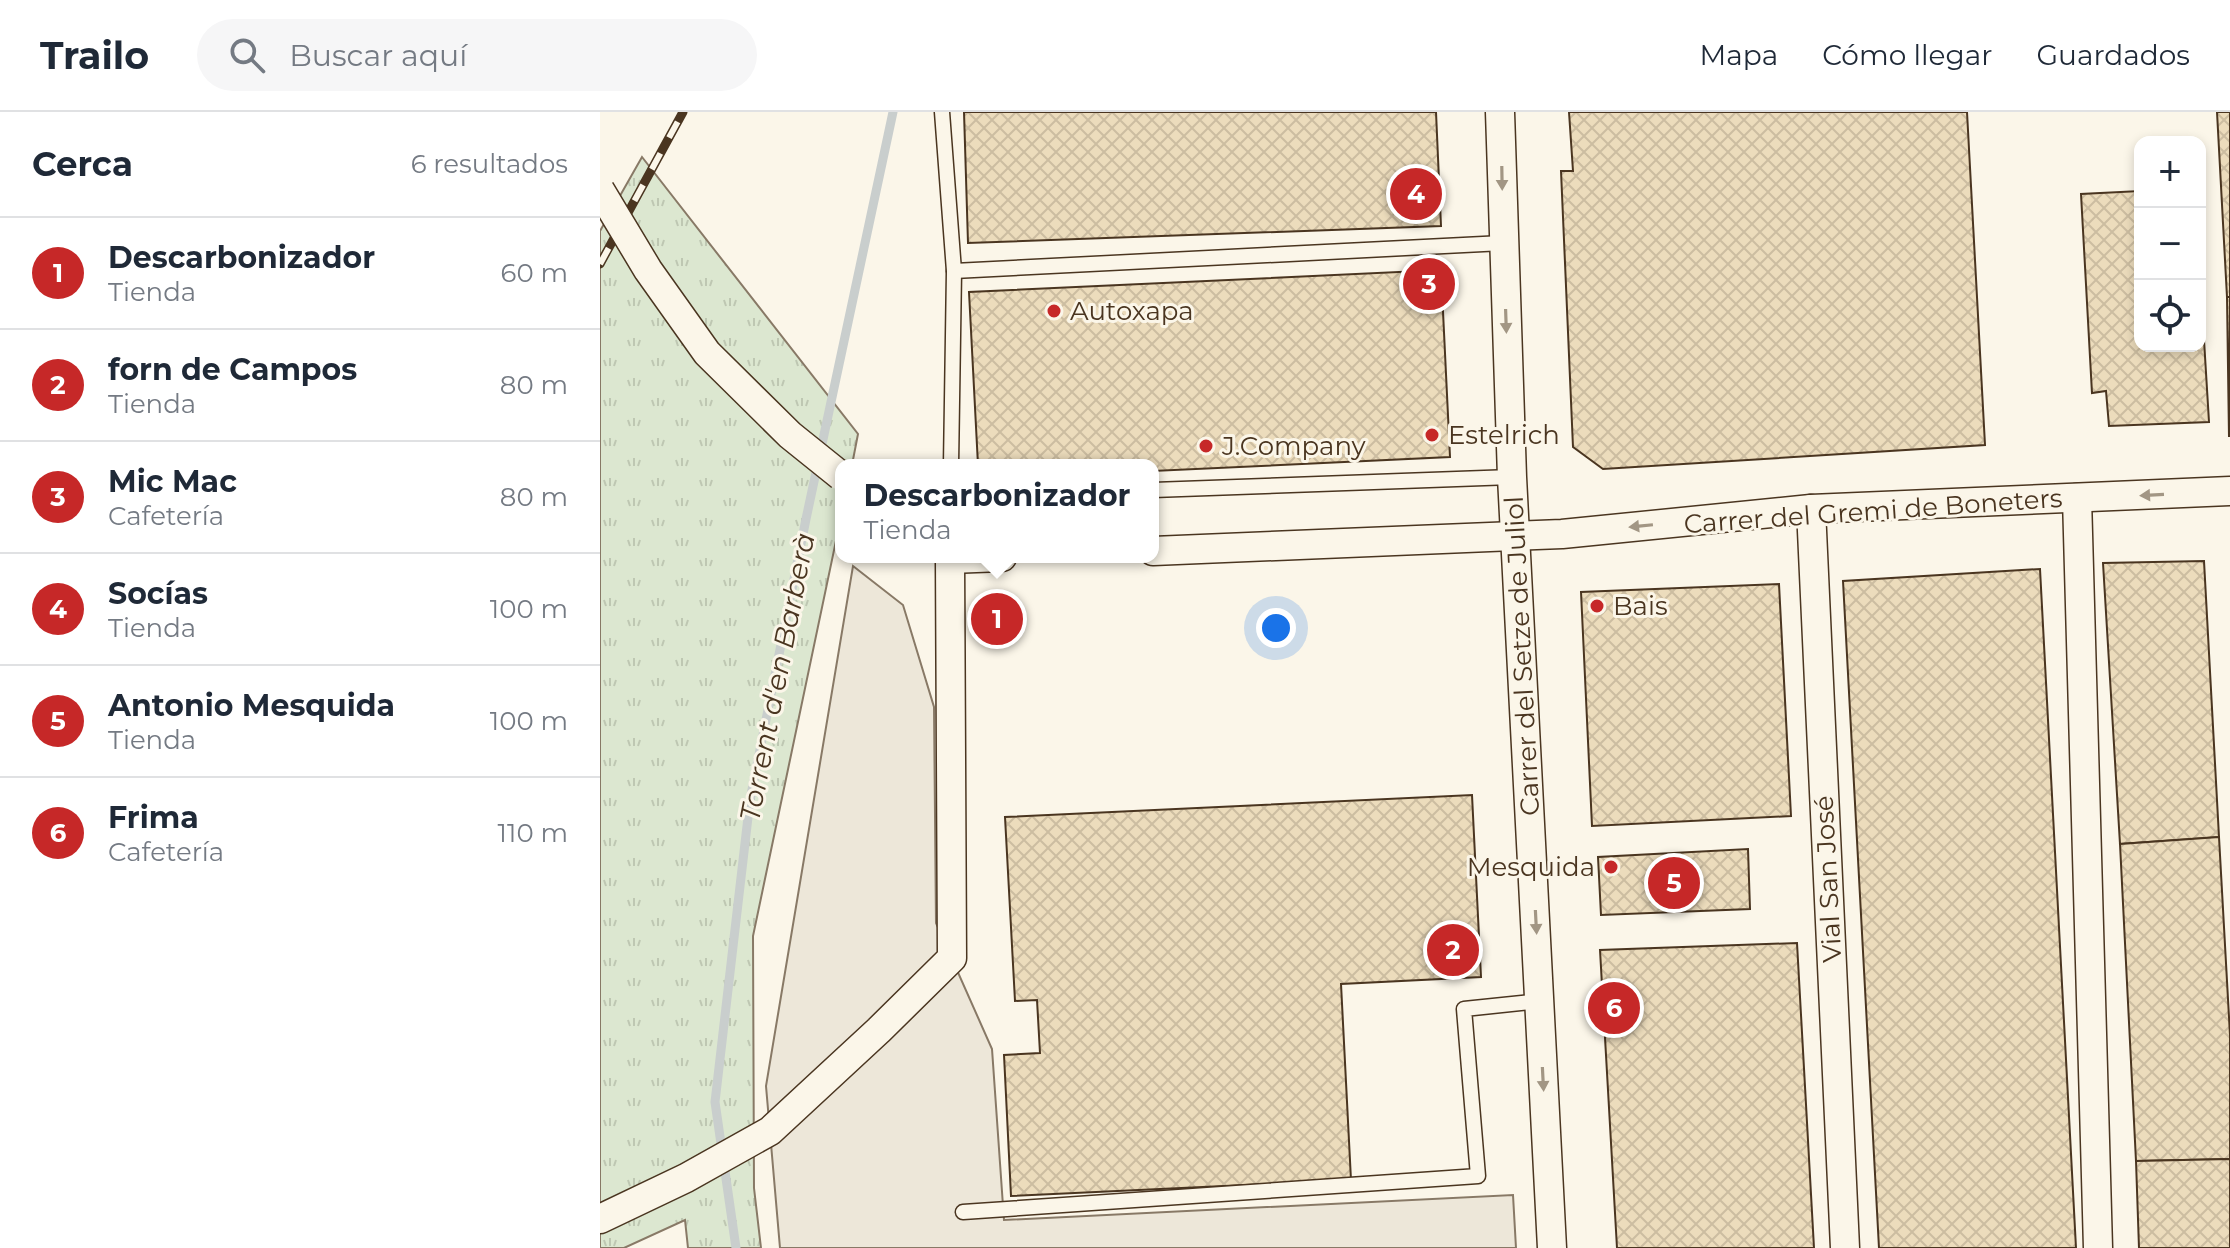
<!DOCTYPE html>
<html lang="es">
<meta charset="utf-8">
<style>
:root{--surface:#fff;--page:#f6f6f7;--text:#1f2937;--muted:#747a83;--line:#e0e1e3;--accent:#c62828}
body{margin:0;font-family:Montserrat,sans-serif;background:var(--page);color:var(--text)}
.controls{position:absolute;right:24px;top:24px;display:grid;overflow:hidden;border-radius:16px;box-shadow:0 4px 12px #0003}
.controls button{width:72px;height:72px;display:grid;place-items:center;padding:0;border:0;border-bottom:2px solid var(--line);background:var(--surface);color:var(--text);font:40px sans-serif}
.you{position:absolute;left:676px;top:516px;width:28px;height:28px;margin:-20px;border:6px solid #fff;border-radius:50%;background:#1a73e8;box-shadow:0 0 0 12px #1a73e833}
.badge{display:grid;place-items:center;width:52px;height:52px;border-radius:50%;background:var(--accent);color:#fff;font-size:26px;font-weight:700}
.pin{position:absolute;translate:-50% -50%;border:4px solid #fff;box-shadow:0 2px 8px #0006}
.popup{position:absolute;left:235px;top:347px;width:324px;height:104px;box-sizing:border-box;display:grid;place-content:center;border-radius:16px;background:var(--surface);filter:drop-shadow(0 2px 6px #0005);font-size:26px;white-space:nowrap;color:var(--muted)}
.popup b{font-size:30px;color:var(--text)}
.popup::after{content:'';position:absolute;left:50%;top:100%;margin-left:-16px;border:16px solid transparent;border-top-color:var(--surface)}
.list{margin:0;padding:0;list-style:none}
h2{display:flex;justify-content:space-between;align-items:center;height:104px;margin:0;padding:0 32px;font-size:34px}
h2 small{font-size:26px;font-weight:400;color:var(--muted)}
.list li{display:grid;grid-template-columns:52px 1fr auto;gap:24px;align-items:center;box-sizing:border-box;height:112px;padding:0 32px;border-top:2px solid var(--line)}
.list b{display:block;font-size:30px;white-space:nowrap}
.list p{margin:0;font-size:26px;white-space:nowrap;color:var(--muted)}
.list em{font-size:26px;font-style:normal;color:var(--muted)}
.icon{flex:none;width:44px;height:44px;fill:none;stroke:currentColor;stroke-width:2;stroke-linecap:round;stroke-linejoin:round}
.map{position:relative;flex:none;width:1630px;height:1136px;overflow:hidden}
header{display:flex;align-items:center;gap:48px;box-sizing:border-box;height:112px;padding:0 40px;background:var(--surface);border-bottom:2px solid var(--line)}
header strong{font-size:38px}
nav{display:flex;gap:44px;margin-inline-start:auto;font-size:28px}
.search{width:560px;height:72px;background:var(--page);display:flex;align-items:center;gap:20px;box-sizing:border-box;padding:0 28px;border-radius:44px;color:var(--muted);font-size:30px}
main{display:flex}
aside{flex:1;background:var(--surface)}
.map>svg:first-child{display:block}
.grass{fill:url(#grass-tufts);stroke:#887966;stroke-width:2}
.parking{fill:#ede7d9;stroke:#887966;stroke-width:2}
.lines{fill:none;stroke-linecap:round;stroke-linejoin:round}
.stream{stroke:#c9cecd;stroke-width:9}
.building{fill:url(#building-cross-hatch);stroke:#4a3520;stroke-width:2}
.lane-casing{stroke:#4a3520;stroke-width:17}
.street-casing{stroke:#4a3520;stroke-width:31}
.lane{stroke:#fbf6e9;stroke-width:14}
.street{stroke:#fbf6e9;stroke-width:28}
.rail-casing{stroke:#4a3520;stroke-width:9}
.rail{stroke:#fbf6e9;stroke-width:6;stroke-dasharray:18;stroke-linecap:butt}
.street-bridge-casing{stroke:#4a3520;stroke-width:31;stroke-linecap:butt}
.street-bridge{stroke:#fbf6e9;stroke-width:28}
.oneway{fill:#a29684}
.poi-dot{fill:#c62828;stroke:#fbf6e9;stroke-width:3}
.labels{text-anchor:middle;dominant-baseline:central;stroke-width:6;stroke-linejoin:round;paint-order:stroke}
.poi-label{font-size:26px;fill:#4a3520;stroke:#fbf6e9;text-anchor:start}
.street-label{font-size:26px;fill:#4a3520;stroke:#fbf6e9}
.water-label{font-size:28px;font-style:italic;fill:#4a3520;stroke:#fbf6e9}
</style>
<header>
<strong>Trailo</strong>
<div class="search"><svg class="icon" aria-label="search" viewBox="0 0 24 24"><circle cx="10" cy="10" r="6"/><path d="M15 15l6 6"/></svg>Buscar aquí</div>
<nav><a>Mapa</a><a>Cómo llegar</a><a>Guardados</a></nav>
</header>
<main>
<aside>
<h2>Cerca<small>6 resultados</small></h2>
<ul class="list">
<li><span class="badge">1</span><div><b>Descarbonizador</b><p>Tienda</p></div><em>60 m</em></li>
<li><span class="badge">2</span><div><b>forn de Campos</b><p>Tienda</p></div><em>80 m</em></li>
<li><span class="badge">3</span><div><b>Mic Mac</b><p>Cafetería</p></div><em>80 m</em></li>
<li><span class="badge">4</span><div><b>Socías</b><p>Tienda</p></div><em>100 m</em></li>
<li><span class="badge">5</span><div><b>Antonio Mesquida</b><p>Tienda</p></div><em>100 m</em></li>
<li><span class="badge">6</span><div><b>Frima</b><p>Cafetería</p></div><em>110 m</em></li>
</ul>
</aside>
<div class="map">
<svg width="1630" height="1136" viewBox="0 0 1630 1136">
<defs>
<pattern id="grass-tufts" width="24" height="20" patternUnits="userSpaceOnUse" patternTransform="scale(2)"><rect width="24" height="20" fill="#dce7d0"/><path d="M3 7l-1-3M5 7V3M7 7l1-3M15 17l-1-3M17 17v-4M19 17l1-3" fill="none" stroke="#bec7b2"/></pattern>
<pattern id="building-cross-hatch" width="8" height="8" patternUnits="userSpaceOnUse" patternTransform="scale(2)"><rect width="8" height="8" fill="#ecdcbc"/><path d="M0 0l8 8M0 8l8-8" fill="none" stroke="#ccbda1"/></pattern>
</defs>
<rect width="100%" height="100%" fill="#fbf6e9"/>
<polygon class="grass" points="42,45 258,322 252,353 241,353 241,405 153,824 154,1076 161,1136 88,1136 85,1108 24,1136 0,1136 0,119"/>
<polygon class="parking" points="253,454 303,493 334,595 336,811 392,937 404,1108 913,1083 916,1136 180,1136 166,974"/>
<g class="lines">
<polyline class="stream" points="136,1136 115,990 150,688 206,407 293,0"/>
</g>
<g class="building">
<polygon points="364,0 836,0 841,114 368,131"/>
<polygon points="969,0 1367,0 1385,333 1003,357 973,335 961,59 973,59"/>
<polygon points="1617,0 1630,0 1630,185 1627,185"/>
<polygon points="1540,79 1540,234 1600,234 1600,162 1609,310 1509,314 1506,279 1492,281 1481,82"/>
<polygon points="841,158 850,345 553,359 553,353 378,353 369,180"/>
<polygon points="1627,185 1630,185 1629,325"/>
<polygon points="1604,449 1619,725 1520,732 1503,451"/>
<polygon points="1440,457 1476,1136 1279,1136 1243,469"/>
<polygon points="1179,472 1191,704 992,714 981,480"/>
<polygon points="872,683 881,865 741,872 751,1068 411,1084 404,943 440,941 437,888 415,889 405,705"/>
<polygon points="1619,725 1630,923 1630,1047 1536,1049 1520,732"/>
<polygon points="1148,737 1150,797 1001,803 998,745"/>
<polygon points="1197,831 1214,1136 1017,1136 1000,838"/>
<polygon points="1630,1047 1630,1136 1539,1136 1536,1049"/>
</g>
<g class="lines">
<defs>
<g id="lane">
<polyline points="342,0 354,159 351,353"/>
<polyline points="354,159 903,131"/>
<polyline points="553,378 912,365"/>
<polyline points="363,1100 878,1064 864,897 940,889"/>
</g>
<g id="street">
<polyline points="900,0 912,365 952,1136"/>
<polyline points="1477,386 1498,1136"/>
<polyline points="1211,397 1245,1136"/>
<polyline points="553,439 962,422 1211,397 1630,379"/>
<polyline points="350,447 402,445"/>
<polyline points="0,1107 86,1066 170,1019 279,918 352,846 350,447"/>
</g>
</defs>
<use href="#lane" class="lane-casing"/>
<use href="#street" class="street-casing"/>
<use href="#lane" class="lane"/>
<use href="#street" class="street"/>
<defs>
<polyline id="rail" points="0,152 83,0"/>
</defs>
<use href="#rail" class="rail-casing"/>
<use href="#rail" class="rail"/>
<defs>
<polyline id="street-bridge" points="0,78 48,158 107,241 190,323 241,364"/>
</defs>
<use href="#street-bridge" class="street-bridge-casing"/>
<use href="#street-bridge" class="street-bridge"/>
</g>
<defs><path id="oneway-solid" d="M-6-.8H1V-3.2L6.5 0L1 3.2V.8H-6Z" transform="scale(2)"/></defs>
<g class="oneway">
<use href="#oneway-solid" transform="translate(902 66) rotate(89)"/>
<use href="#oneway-solid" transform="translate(906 209) rotate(88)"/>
<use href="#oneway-solid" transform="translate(1552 383) rotate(177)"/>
<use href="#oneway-solid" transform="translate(1041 414) rotate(174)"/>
<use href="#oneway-solid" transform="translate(936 810) rotate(87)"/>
<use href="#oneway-solid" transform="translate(943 967) rotate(87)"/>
</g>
<g class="poi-dot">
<circle cx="454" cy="199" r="8"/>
<circle cx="832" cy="323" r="8"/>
<circle cx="606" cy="334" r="8"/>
<circle cx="997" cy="494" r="8"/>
<circle cx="1011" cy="755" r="8"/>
</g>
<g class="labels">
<g class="poi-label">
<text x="470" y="199">Autoxapa</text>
<text x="848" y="323">Estelrich</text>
<text x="622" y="334">J.Company</text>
<text x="1013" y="494">Bais</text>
<text x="995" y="755" text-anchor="end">Mesquida</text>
</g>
<g class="street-label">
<text transform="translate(1273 399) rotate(-4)">Carrer del Gremi de Boneters</text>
<text transform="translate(922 544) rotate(-93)">Carrer del Setze de Juliol</text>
<text transform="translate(1228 767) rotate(-93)">Vial San José</text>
</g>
<g class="water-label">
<text transform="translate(177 565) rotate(-79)">Torrent d'en Barberà</text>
</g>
</g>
</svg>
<div class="controls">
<button>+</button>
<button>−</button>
<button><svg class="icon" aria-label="locate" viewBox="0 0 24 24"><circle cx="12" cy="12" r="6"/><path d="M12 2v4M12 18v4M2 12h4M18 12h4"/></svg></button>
</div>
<div class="you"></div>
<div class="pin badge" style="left:397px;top:507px">1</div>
<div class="popup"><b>Descarbonizador</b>Tienda</div>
<div class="pin badge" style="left:853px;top:838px">2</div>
<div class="pin badge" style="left:829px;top:172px">3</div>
<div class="pin badge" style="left:816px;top:82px">4</div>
<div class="pin badge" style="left:1074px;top:771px">5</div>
<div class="pin badge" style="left:1014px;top:896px">6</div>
</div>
</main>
